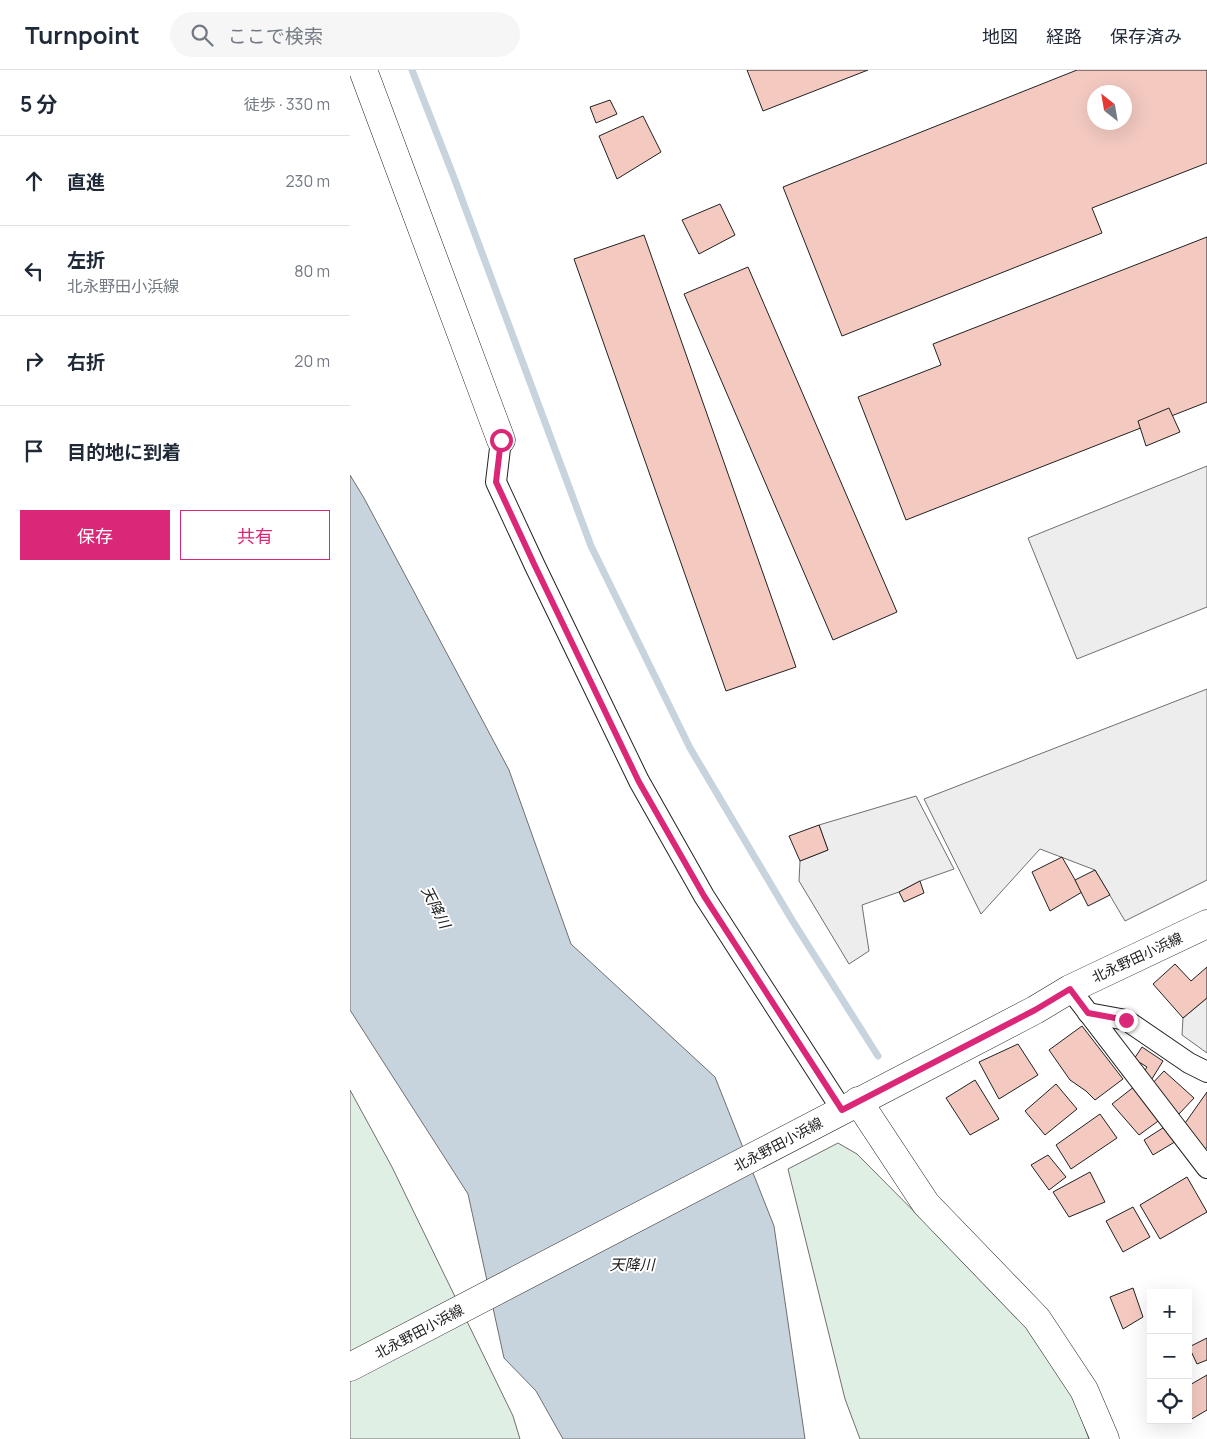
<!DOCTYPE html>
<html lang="ja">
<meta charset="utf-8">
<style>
:root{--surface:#fff;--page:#f6f6f7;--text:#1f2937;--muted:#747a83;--line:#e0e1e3;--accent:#db2777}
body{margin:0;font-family:Manrope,"Noto Sans JP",sans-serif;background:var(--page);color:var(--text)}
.controls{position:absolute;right:15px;bottom:15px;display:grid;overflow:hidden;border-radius:0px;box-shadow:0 5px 20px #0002}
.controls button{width:45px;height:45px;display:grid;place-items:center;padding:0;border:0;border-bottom:1px solid var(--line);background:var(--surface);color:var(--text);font:25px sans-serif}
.compass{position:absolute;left:737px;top:15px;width:45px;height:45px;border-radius:50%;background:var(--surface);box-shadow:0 5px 20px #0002;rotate:329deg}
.stop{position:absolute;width:15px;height:15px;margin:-11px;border:4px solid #db2777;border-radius:50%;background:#fff}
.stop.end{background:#db2777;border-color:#fff;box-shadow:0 1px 5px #0008}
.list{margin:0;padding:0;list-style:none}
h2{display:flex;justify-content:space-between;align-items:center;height:65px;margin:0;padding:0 20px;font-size:21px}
h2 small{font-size:16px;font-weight:400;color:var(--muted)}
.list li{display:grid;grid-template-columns:32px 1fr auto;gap:15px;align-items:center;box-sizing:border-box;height:90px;padding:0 20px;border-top:1px solid var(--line)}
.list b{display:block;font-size:19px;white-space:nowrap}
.list p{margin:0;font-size:16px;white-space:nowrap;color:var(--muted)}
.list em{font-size:16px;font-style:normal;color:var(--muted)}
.actions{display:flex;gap:10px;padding:15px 20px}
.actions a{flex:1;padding:11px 0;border:1px solid var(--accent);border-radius:0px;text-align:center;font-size:18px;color:var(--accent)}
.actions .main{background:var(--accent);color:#fff}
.icon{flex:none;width:28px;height:28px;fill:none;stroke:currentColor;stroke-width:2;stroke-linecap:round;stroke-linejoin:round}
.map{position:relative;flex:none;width:857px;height:1369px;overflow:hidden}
header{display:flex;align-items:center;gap:30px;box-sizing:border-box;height:70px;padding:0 25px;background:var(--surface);border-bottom:1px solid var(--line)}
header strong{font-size:24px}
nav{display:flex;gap:28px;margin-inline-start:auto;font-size:18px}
.search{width:350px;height:45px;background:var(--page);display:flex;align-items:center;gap:12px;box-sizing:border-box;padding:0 18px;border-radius:28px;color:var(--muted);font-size:19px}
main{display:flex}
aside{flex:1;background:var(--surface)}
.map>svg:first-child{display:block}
.green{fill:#e0efe3;stroke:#6f6f6f}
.parking{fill:#ededed;stroke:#6f6f6f}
.water{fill:#c7d3dd;stroke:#6f6f6f}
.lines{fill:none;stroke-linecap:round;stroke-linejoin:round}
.stream{stroke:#c7d3dd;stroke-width:7}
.building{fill:#f3c9c0;stroke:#222;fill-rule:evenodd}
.street-casing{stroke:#222;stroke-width:22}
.secondary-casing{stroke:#222;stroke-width:29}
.street{stroke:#fff;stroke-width:20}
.secondary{stroke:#fff;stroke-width:28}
.route{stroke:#db2777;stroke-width:6}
.labels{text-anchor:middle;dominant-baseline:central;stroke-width:4;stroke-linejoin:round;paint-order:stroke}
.street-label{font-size:14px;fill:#222;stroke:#fff}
.water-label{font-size:15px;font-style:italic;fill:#222;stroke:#fff}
</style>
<header>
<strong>Turnpoint</strong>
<div class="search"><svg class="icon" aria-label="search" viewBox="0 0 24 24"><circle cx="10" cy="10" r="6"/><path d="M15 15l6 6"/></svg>ここで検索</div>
<nav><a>地図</a><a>経路</a><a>保存済み</a></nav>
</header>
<main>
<aside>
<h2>5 分<small>徒歩 · 330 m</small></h2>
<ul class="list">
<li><svg class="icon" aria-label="ahead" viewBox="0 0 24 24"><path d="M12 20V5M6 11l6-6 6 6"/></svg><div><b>直進</b></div><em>230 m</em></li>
<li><svg class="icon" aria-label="left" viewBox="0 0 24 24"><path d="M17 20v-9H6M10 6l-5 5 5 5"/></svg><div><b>左折</b><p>北永野田小浜線</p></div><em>80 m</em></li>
<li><svg class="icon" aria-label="right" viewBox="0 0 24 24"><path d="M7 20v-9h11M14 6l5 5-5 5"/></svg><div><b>右折</b></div><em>20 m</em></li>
<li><svg class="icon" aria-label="arrive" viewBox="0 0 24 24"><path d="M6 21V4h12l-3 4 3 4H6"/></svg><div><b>目的地に到着</b></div></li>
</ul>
<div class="actions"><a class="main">保存</a><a>共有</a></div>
</aside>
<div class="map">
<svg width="857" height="1369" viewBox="0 0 857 1369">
<rect width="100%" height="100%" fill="#fff"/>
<g class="green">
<polygon points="0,1020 42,1097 163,1346 170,1369 0,1369"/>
<polygon points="488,1073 507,1084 668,1246 722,1323 739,1369 510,1369 495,1329 438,1099"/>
</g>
<g class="parking">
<polygon points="857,396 857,537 727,589 678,468"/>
<polygon points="857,619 857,810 775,851 745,800 690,779 631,844 574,729"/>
<polygon points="566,726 604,799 570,811 549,822 512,835 519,881 499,894 449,811 450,791 478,780 469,755"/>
<polygon points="857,928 857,983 832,965 833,948"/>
</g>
<polygon class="water" points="0,405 14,428 159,700 221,874 365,1007 424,1156 455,1369 213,1369 186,1321 154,1288 118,1124 0,940"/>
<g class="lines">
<polyline class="stream" points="62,0 103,105 241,476 340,678 442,850 528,986"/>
</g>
<g class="building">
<polygon points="397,0 518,0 413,41"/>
<path d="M727,0H857V93L742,138L752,163L492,266L433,117ZM744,22H774V52H744Z"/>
<polygon points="260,30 267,44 246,53 240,37"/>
<polygon points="293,46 311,82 267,109 249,66"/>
<polygon points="370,134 385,165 349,184 332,150"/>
<polygon points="294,165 446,597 376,621 224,189"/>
<polygon points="857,167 857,332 556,450 508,327 591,295 583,274"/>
<polygon points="398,197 547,542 483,570 334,224"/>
<polygon points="819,338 830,362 796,376 788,351"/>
<polygon points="469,755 478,780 450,791 439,766"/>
<polygon points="712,787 732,822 700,841 682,802"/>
<polygon points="745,800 760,825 738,836 725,810"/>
<polygon points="570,811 574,823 554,832 549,822"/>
<polygon points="825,894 841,911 857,897 857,928 833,948 803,914"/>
<polygon points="732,956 773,1009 745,1030 736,1021 720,1010 699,980"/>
<polygon points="668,974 688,1005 649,1029 629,992"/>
<polygon points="792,977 813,991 800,1012 791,1006 797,997 784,989"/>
<polygon points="814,1001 844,1028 829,1044 800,1016"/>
<polygon points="625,1010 649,1049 620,1065 596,1028"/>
<polygon points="706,1014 727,1039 695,1065 675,1041"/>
<polygon points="785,1016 811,1049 789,1065 762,1034"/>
<polygon points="857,1022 857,1077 853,1083 833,1056"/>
<polygon points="750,1044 767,1068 721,1099 706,1075"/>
<polygon points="819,1054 828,1070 803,1085 794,1070"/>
<polygon points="698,1085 716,1107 699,1120 681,1095"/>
<polygon points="740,1102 755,1132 719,1147 703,1122"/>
<polygon points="837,1107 857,1142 810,1169 790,1135"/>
<polygon points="783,1137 800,1167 773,1182 756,1151"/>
<polygon points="783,1218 793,1247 773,1259 760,1227"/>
<polygon points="857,1268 857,1290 847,1294 839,1277"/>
<polygon points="857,1305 857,1340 835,1353 833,1350 838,1350 838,1316"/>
</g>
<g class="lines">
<defs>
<g id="street">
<polyline points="151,370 146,412 185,496 289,711 354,826 492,1040"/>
<polyline points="720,919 857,1098"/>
<polyline points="738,943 776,950 839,993 857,1002"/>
</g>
<g id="secondary">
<polyline points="13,0 151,370"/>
<polyline points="508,1031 576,1134 687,1249 734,1320 755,1369"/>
<polyline points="0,1297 685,940 720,919 857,854"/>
</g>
</defs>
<use href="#street" class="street-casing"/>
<use href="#secondary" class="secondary-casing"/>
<use href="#street" class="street"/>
<use href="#secondary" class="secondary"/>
</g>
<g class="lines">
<polyline class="route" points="151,370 146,412 185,496 289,712 354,826 492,1040 685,940 720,919 738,943 776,950"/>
</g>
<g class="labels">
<g class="street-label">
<text transform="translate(787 887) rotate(-25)">北永野田小浜線</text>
<text transform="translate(428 1074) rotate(-28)">北永野田小浜線</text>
<text transform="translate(69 1261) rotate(-28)">北永野田小浜線</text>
</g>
<g class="water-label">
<text transform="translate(86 837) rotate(63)">天降川</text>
<text x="282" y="1194">天降川</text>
</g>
</g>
</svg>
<div class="controls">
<button>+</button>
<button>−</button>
<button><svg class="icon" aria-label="locate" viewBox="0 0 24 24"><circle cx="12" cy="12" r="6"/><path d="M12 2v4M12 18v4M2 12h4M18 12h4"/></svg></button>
</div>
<svg class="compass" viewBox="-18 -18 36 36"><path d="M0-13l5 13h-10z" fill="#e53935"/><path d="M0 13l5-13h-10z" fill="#747a83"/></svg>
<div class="stop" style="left:151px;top:370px"></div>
<div class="stop end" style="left:776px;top:950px"></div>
</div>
</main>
